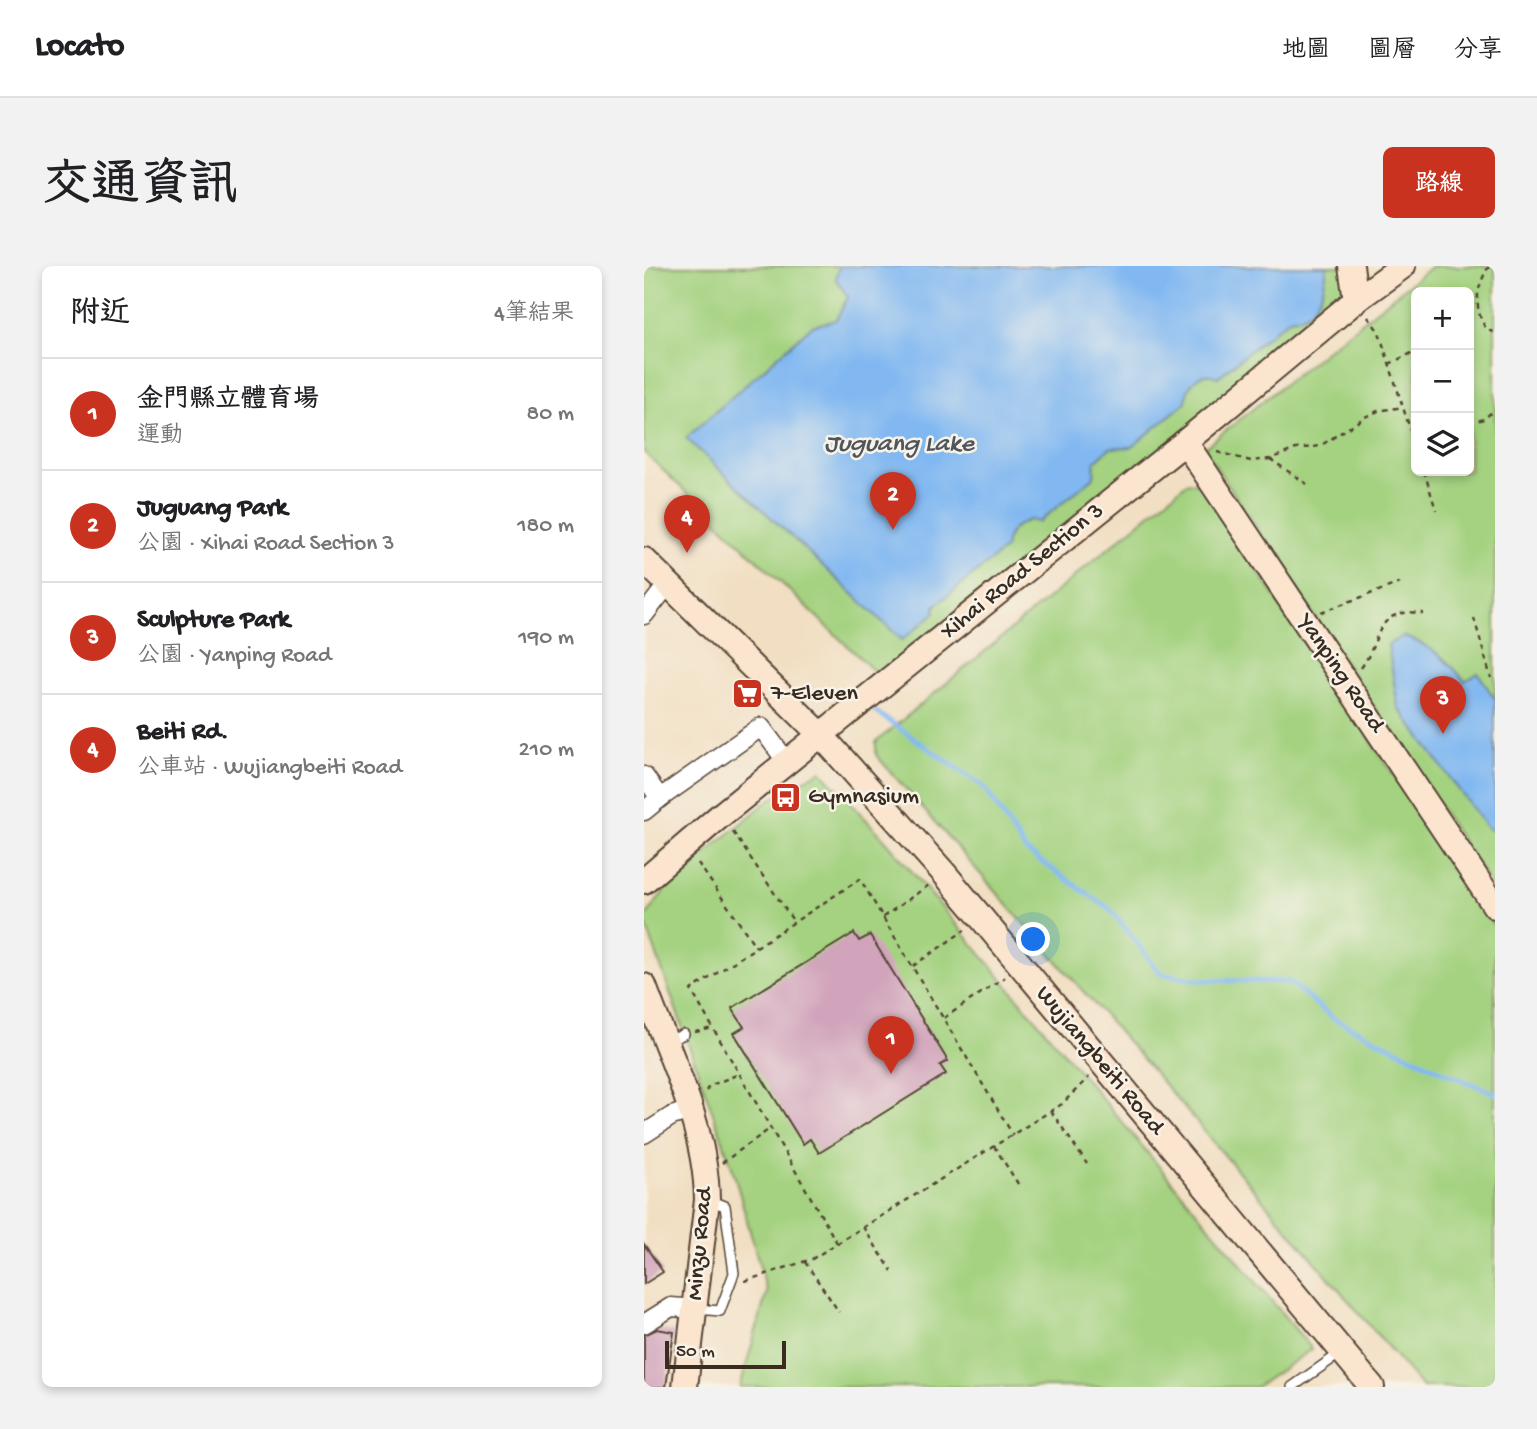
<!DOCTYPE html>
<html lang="zh-TW">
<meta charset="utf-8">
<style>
:root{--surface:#fff;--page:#f2f2f2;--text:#202124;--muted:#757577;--line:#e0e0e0;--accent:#c8321e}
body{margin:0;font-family:"Gochi Hand","LXGW WenKai TC",sans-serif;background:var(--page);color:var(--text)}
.controls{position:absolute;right:21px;top:21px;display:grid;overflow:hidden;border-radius:10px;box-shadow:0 4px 10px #0003}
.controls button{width:63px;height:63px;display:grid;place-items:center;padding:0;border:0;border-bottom:2px solid var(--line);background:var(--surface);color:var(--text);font:35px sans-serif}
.scale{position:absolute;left:21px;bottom:18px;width:121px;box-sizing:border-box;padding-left:7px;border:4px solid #3b2a1e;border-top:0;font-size:19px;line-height:24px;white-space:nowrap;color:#3b2a1e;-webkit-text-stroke:5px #f7f3e8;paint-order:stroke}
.you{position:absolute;left:390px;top:674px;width:24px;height:24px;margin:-18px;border:5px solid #fff;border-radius:50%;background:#1a73e8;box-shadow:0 0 0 10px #1a73e833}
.badge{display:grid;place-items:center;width:46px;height:46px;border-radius:50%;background:var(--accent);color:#fff;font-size:23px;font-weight:700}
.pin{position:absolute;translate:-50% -58px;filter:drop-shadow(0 2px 4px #0008)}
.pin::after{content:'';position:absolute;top:37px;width:24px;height:21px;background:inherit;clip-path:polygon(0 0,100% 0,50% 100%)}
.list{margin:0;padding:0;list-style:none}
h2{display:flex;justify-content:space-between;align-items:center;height:91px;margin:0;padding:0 28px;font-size:30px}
h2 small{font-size:23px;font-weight:400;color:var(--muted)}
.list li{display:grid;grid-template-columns:46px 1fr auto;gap:21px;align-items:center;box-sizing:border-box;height:112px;padding:0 28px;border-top:2px solid var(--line)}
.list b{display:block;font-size:26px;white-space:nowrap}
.list p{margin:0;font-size:23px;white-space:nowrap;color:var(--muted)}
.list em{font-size:23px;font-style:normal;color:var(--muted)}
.icon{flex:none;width:38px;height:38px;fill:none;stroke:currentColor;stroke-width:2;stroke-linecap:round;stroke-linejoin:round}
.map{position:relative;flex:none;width:851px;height:1121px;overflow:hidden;border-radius:10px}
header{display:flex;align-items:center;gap:42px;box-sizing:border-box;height:98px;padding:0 35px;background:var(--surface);border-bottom:2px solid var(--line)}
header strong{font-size:33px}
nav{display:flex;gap:38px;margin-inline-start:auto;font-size:24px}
.intro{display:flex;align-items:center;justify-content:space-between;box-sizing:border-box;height:168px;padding:0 42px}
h1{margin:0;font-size:49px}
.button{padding:18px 32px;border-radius:10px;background:var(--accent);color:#fff;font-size:24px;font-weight:700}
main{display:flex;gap:42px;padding:0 42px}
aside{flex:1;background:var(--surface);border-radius:10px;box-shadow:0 4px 10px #0003}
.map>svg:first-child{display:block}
.green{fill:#a4d280;stroke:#707e4f;stroke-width:2;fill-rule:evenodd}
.water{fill:#81b8f1;stroke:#5e7188;stroke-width:2}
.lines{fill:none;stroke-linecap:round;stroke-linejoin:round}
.stream{stroke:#81b8f1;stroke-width:5}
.building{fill:#d1a4bb}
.lane-casing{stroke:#564537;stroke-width:12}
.street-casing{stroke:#564537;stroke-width:21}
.secondary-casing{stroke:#564537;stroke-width:28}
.path{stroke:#564537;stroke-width:2.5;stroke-dasharray:5 5;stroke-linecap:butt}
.lane{stroke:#fff;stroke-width:9}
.street{stroke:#fff;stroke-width:18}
.secondary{stroke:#fbe5cf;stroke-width:24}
.labels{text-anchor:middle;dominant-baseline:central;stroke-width:5;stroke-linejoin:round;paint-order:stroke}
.street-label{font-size:24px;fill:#3b2a1e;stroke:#f7f3e8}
.poi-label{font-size:24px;fill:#3b2a1e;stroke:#f7f3e8;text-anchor:start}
.water-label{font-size:26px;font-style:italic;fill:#50555d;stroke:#f7f3e8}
</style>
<header>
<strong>Locato</strong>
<nav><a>地圖</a><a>圖層</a><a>分享</a></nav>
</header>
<div class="intro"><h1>交通資訊</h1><a class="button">路線</a></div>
<main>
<aside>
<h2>附近<small>4筆結果</small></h2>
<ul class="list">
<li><span class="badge">1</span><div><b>金門縣立體育場</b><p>運動</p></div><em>80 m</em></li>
<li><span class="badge">2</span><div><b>Juguang Park</b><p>公園 · Xihai Road Section 3</p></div><em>180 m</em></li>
<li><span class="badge">3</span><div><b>Sculpture Park</b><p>公園 · Yanping Road</p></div><em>190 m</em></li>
<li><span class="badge">4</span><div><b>Beiti Rd.</b><p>公車站 · Wujiangbeiti Road</p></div><em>210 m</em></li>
</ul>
</aside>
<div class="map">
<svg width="851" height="1121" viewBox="0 0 851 1121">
<rect width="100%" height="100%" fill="#f7f3e8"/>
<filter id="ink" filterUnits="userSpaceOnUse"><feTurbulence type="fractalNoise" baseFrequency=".0143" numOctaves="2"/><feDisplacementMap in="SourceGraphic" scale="14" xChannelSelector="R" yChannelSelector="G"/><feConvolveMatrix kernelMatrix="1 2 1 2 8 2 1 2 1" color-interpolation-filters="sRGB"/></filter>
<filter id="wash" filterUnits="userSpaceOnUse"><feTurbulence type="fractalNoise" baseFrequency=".00686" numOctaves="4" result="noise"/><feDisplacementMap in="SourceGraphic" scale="28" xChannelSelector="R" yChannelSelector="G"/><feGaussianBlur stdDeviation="1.57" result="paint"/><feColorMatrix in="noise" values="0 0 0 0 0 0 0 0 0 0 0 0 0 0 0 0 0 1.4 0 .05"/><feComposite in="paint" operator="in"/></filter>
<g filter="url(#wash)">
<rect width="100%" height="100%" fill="#f2dfc3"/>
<g class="green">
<polygon points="0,0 700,0 705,34 236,411 0,186"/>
<path d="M788,0H851V625L560,182ZM772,26H825V205H772Z"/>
<polygon points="544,216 556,218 851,661 851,1121 778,1121 503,798 232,489 232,476"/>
<polygon points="177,505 244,577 668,1083 612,1121 96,1121 123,1026 89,904 0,653 26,617 39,606 125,534"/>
</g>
<g class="water">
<path d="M195,0H683C681,24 674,51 645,53L574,111C555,103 542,119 542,136L488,181L466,182L451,195L450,211L395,256L385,254C370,260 363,266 361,283L291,340V347L258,374L42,172L168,60L192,54L204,31L192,13Z"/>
<path d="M759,370C788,380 801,392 821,415L834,407L851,433V566L843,562L754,441L744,379Z"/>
</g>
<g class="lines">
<polyline class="stream" points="232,446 340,521 382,585 467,644 517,708 557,714 646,716 690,753 804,808 851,827"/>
</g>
<g id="blocks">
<g class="building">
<polygon points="210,667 215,675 226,669 304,795 296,799 302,808 175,887 166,873 159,878 90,767 100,761 88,742"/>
<polygon points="0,978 19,1006 0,1018"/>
<polygon points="13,1063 30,1066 22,1121 0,1121 0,1069"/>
</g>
</g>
</g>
<g filter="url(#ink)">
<use href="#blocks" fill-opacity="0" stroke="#564537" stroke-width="2"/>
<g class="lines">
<defs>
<g id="lane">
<polyline points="22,776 40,768"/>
<polyline points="53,1043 76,1045 90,1007 81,940 66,935"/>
<polyline points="648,1121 698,1086"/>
</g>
<g id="street">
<polyline points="0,349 24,318"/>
<polyline points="0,510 16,532 0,545"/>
<polyline points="16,532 117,461 143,496"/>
<polyline points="0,868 28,850 46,844"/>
<polyline points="0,1058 27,1041 51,1043"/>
</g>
<g id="secondary">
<polyline points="707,0 712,34"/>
<polyline points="541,176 851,640"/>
<polyline points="0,294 177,469 300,607 728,1121"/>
<polyline points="0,615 77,549 541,176 712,34 759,0"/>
<path d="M0,720C25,789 62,860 63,934L41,1121"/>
</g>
</defs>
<use href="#lane" class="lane-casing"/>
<use href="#street" class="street-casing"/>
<use href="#secondary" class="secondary-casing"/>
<g class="path">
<path d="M845,0C832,22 829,40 842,63L851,67"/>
<polyline points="724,51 735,66 772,182"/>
<polyline points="745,98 772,85"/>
<polyline points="825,157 840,153 851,143"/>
<polyline points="573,186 607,195 626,193 652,183 676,180 721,151 734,145 759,141"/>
<polyline points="626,193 663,218"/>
<polyline points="780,205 792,244"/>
<polyline points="677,346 756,317"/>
<polyline points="830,352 847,412"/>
<path d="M717,402C739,372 729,342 779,347"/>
<polyline points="89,566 150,656"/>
<polyline points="54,597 112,681"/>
<polyline points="239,651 285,619"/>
<polyline points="269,700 321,664"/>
<polyline points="300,752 361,711"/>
<polyline points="51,766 69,762"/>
<polyline points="62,825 65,820 95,808"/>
<polyline points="407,845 443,898"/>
<polyline points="350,880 376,921"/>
<polyline points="78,897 127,862"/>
<polyline points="219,961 248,1005"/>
<polyline points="193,977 47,724 216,613 369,869"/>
<polyline points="161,996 195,1046"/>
<polyline points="101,1015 168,993 418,838 445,811"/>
</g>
<use href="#lane" class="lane"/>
<use href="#street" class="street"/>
<use href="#secondary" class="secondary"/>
</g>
</g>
<defs>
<symbol id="supermarket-square" viewBox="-11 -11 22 22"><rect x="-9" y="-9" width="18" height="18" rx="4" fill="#c8321e" stroke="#f7f3e8"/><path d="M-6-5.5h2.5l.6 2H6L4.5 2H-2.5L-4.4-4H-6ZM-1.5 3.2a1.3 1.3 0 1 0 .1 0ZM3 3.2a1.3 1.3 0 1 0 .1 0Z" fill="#fff"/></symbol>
<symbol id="bus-square" viewBox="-11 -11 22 22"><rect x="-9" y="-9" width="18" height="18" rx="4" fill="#c8321e" stroke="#f7f3e8"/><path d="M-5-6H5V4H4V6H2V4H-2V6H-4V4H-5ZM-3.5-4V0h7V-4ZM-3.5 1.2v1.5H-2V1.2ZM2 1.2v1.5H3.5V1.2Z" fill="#fff"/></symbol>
</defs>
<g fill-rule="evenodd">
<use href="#supermarket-square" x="86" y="410" width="35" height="35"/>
<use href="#bus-square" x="124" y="514" width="35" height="35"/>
</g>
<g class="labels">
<g class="street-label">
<text transform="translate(379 306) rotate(-39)">Xihai Road Section 3</text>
<text transform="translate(696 408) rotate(56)">Yanping Road</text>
<text transform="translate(455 795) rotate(50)">Wujiangbeiti Road</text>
<text transform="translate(57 978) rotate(-85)">Minzu Road</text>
</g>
<g class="poi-label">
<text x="127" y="428">7-Eleven</text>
<text x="164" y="531">Gymnasium</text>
</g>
<g class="water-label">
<text x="255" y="179">Juguang Lake</text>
</g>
</g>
</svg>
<div class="controls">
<button>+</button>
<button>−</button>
<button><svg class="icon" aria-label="layers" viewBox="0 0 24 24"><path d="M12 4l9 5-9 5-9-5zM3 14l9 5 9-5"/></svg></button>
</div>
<div class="scale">50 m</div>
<div class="you"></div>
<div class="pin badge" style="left:247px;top:808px">1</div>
<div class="pin badge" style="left:249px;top:264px">2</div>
<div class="pin badge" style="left:799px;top:468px">3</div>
<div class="pin badge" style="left:43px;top:287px">4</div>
</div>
</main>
